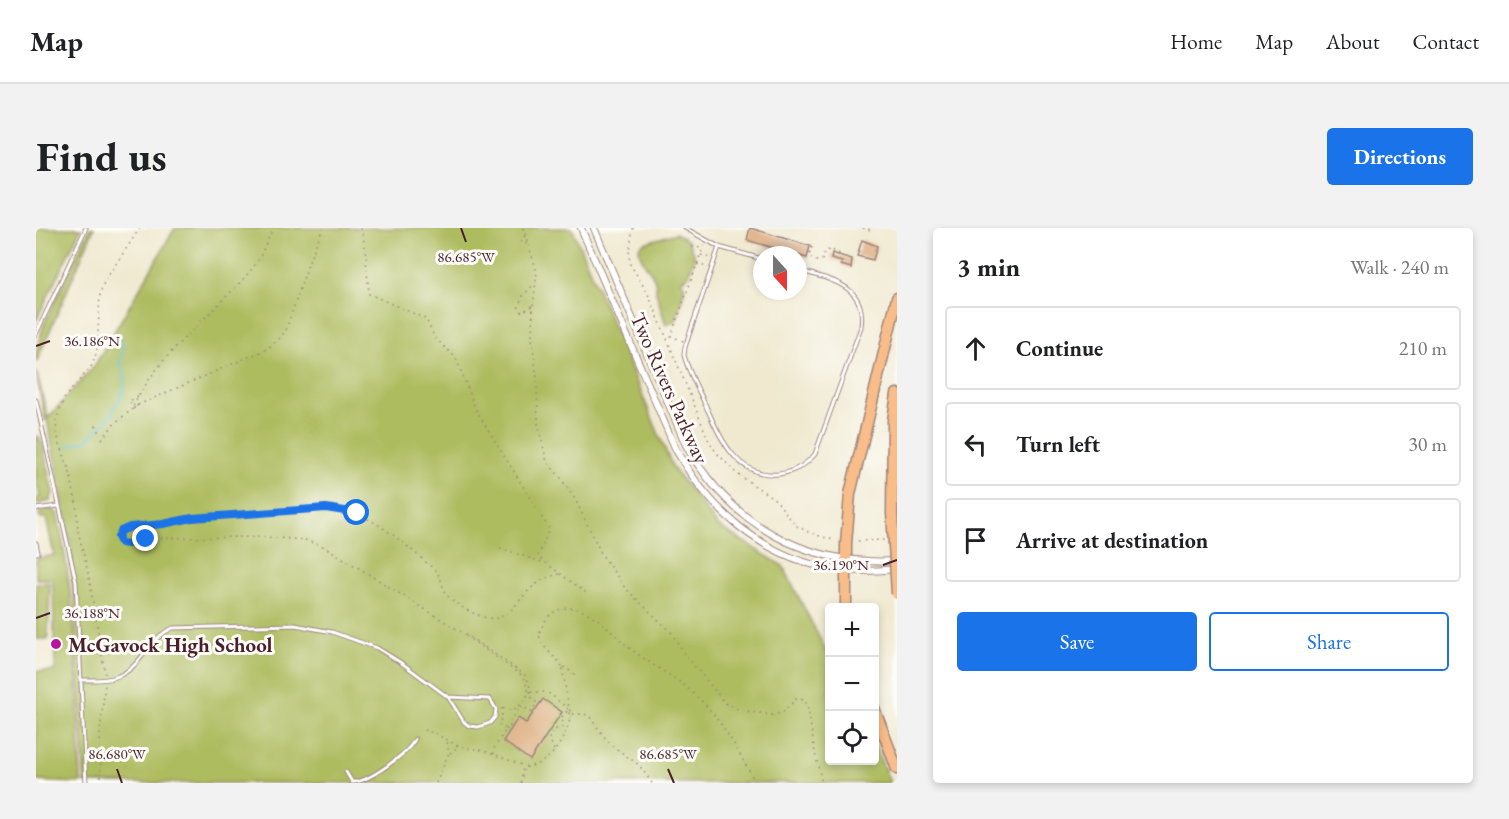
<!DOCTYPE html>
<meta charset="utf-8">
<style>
:root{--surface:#fff;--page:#f2f2f2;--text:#202124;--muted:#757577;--line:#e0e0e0;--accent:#1a73e8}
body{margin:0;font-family:"EB Garamond",serif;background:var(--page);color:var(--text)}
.controls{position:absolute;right:18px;bottom:18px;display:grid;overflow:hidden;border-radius:6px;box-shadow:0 3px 9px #0003}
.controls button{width:54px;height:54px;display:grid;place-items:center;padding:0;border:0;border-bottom:2px solid var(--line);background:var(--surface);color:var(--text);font:30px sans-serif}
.compass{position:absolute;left:717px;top:18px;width:54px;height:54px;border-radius:50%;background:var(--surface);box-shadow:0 3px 9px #0003;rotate:159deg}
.stop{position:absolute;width:18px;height:18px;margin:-14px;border:4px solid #1a73e8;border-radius:50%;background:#fff}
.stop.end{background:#1a73e8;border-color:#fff;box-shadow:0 2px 6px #0008}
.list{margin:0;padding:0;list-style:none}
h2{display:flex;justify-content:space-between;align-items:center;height:78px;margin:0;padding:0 24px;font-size:26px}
h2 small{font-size:20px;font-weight:400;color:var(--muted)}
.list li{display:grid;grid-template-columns:39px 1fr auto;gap:18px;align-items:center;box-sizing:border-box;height:84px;margin:0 12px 12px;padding:0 12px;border:2px solid var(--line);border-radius:6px}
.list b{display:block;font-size:22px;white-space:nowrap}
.list em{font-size:20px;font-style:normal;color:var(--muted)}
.actions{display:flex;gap:12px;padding:18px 24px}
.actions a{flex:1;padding:14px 0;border:2px solid var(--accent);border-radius:6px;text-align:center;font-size:21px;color:var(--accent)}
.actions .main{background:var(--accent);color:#fff}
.icon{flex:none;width:33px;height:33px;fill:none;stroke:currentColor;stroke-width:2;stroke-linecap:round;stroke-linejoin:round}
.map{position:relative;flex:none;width:861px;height:555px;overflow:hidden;border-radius:6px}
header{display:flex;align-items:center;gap:36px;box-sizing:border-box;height:84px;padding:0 30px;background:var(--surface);border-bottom:2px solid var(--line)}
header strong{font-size:28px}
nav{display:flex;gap:33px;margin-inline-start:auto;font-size:21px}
.intro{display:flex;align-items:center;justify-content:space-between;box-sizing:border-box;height:144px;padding:0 36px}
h1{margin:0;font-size:42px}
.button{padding:15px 27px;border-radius:6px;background:var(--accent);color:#fff;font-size:21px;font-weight:700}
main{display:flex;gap:36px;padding:0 36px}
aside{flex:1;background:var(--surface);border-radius:6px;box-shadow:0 3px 9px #0003}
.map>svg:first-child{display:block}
.green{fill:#adbc5f;stroke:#7c6e45;stroke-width:1.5}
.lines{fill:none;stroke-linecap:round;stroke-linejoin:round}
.stream{stroke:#51bdcd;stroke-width:2}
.building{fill:#deae82}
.service-casing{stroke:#9d847e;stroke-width:5}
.minor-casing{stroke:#9d847e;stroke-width:8}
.motorway-casing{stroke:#9d847e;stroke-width:13}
.path{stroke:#9d847e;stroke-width:1.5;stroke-dasharray:1.5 4.5;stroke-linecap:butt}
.service{stroke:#fff;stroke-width:3}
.minor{stroke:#fff;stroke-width:6}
.motorway{stroke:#f8bd89;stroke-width:10}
.motorway-bridge-casing{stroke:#9d847e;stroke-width:13;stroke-linecap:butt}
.motorway-bridge{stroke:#f8bd89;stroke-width:10}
.route{stroke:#1a73e8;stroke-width:8}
.ticks{fill:none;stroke:#4a1f2b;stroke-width:2}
.poi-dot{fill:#b5179e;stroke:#fdfcf7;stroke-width:2}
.labels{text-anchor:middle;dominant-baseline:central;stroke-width:6;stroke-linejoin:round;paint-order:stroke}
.street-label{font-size:21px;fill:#4a1f2b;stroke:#fdfcf7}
.poi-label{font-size:21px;font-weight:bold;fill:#4a1f2b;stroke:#fdfcf7;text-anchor:start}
.ticks-label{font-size:15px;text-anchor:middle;fill:#4a1f2b;stroke:#fdfcf7;stroke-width:6;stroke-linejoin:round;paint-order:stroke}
</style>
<header>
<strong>Map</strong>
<nav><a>Home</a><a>Map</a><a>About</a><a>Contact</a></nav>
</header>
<div class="intro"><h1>Find us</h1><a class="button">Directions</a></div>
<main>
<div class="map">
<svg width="861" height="555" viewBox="0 0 861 555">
<rect width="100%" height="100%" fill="#fdfcf7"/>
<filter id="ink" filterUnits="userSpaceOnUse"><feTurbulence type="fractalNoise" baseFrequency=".0167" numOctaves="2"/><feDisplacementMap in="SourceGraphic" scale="12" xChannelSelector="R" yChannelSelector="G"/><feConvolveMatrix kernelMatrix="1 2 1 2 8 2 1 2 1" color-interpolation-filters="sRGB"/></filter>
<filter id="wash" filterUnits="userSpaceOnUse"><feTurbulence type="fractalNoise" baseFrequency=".008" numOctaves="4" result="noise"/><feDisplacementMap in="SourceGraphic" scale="24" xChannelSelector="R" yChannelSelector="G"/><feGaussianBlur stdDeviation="1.35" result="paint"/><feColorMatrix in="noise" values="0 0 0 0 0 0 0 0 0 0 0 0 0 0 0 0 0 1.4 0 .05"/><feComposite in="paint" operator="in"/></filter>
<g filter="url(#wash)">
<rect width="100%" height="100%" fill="#f0e9d0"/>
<g class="green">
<polygon points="0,0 45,0 0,93"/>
<polygon points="54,0 58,0 0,135 0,124 8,96"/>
<polygon points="139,0 536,0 637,240 682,298 747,338 793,429 794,532 838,532 839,517 854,555 49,555 35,318 11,191 9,192 0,143 12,190 59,137"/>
<path d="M640,5L652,13L659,29L652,48L645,52L649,59L640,93L630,97L620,64C623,47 603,35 603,19L608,15Z"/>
<polygon points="0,208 3,209 6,215 17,265 14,273 1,276 0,271 4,269 0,252"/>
<path d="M14,281L21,285C41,373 41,465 45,555L0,553V443H19L17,351H0V331L18,327L10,290H5L3,287L5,284Z"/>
<polygon points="0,355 14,355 12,411 0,411"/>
</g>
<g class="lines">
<path class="stream" d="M31,218L51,212L78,185L77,181C85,171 92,156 87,142C86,139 84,137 83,133L87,123L85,109"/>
</g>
<g id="blocks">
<g class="building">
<polygon points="714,0 774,18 771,30 711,12"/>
<polygon points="826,12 841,18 837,32 821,28"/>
<polygon points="796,25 816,31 815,40 805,37 806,34 795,31"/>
<polygon points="507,471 526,484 494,532 467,513 482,490 490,495"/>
</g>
</g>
</g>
<g filter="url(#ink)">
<use href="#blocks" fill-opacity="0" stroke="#9d847e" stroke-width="1.5"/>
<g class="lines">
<defs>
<g id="service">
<polyline points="649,0 683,19 726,31"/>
<path d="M683,19L649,119L648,127C652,143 661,159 668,174C684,208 699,250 743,246C758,244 770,237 779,226L825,99C831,56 794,52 762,42"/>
<polyline points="0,106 50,0"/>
<polyline points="0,172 40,354 50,555"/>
<polyline points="0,281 22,278"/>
<polyline points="0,315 2,325 0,325"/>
<path d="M46,452C57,452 69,453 80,449C106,440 112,410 137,400L259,397L296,404L341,420L367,436L412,469L428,494L433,498L442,499L454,495L459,489L460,481L454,471L412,469"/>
<path d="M310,544L316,554C332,555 372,525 379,511"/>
</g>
<g id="minor">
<path d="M545,0L640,222C674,283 726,328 796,341C817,344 840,343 861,341"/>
<path d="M558,0L650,217C695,297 769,338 860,333"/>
</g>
<g id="motorway">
<polyline points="856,285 857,192 861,166"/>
<polyline points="810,380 810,316 814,266 861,70"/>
<polyline points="838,480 861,541"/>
</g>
</defs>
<use href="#service" class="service-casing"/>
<use href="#minor" class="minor-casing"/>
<use href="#motorway" class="motorway-casing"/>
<g class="path">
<polyline points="325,0 329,18 333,66 390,91 399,110 420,130 440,182 513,301 502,329 553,367"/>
<polyline points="487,0 501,44 497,78 496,110 501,151 502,197 511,234 524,249 539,271 566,327 589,360 635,404 648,425 689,475 704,482 736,487 746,485 760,471 769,472 772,481 779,525 786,555"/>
<polyline points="597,0 593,26 594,36 611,64 620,84 673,213 680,224 700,245 740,272 759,297 774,305 797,312"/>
<polyline points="827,0 833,2 833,0"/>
<polyline points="489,8 485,14 492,16"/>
<polyline points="656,19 667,20"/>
<polyline points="776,19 773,28 779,33 786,32 788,25 794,21 806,27"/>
<polyline points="665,27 674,30"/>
<polyline points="661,36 671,39"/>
<polyline points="496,78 486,84 482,81 486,69 498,56"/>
<polyline points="647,113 635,108 668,17"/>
<path d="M102,169L93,173L97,179C124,123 177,87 216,41L223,31L237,0"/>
<polyline points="102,177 231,121 244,110 250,102 275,28 287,0"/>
<polyline points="60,197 64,205"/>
<polyline points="66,211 80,194 102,177 97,181"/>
<polyline points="822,313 848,312"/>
<polyline points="464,320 505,334"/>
<polyline points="430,408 488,449 492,463"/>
<path d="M526,438C520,429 506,420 504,410C502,405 505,401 507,397C516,378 536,376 553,386C569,394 580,410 595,421C615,437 639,448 658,466C686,490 702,524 720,555"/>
<polyline points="69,446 53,349 42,303 40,274 33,241 21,207 20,192 29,169 55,139 61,124 64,65 68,54 104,0"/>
<polyline points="537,486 548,486 553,488 574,516 603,537 616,555"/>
<polyline points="533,492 533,482"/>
<path d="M470,501L472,502L474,499L473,494L486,478L495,484L501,475L495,469L493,455L489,447L432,408L289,319L269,312L229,309L121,310L89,316L83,313L82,307L87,302L95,299L127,296L156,290L290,280C333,280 368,316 399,342C407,350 405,362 414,370C422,378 432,383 442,387C473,401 480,369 502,355C508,350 516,348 524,346"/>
<polyline points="388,502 400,506 422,518 449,523 491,539"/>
<polyline points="518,522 513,509 518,502 526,499 527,495 525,490 532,482"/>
<polyline points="414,525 422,519"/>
<path d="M458,526L457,522L470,501L462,496L466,490V478L469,482C482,484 487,474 494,464H509L514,466L532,481"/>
<polyline points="65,555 64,505 69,456"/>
<polyline points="400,555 413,525 411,512"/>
<path d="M485,555L487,540C518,535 527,513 536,486L533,481L526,438L540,447"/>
</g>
<use href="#service" class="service"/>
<use href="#minor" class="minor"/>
<use href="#motorway" class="motorway"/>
<defs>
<polyline id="motorway-bridge" points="856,285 861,366"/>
</defs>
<use href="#motorway-bridge" class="motorway-bridge-casing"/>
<use href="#motorway-bridge" class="motorway-bridge"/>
</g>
</g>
<g class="lines" filter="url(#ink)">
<polyline class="route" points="110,311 92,316 85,315 82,309 85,303 94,299 127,296 156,290 290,280 321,285"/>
</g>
<path class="ticks" d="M425,0L430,14M0,118L14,113M847,337L861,332M0,390L14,385M81,541L86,555M632,541L638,555"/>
<circle class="poi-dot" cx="20" cy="416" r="6"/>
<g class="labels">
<g class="street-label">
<text transform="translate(634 160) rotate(66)">Two Rivers Parkway</text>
</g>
<g class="poi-label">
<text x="32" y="416">McGavock High School</text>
</g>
</g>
<g class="ticks-label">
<text x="430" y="34">86.685°W</text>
<text x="56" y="118">36.186°N</text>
<text x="805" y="342">36.190°N</text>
<text x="56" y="390">36.188°N</text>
<text x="81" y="531">86.680°W</text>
<text x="632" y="531">86.685°W</text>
</g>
</svg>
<div class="controls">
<button>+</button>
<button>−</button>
<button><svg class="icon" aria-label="locate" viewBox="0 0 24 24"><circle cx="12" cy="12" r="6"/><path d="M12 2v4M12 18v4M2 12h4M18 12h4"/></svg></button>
</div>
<svg class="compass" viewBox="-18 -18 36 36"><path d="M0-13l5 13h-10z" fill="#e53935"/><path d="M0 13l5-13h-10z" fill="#757577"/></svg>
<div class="stop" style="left:321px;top:285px"></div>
<div class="stop end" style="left:110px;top:311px"></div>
</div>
<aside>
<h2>3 min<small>Walk · 240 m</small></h2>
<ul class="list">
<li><svg class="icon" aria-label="ahead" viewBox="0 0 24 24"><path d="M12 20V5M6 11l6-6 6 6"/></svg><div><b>Continue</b></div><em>210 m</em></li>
<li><svg class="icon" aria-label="left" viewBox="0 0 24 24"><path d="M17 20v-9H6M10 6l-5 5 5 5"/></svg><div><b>Turn left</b></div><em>30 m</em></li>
<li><svg class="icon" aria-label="arrive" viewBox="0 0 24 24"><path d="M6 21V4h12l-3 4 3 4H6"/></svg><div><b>Arrive at destination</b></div></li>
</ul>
<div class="actions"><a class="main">Save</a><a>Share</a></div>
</aside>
</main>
